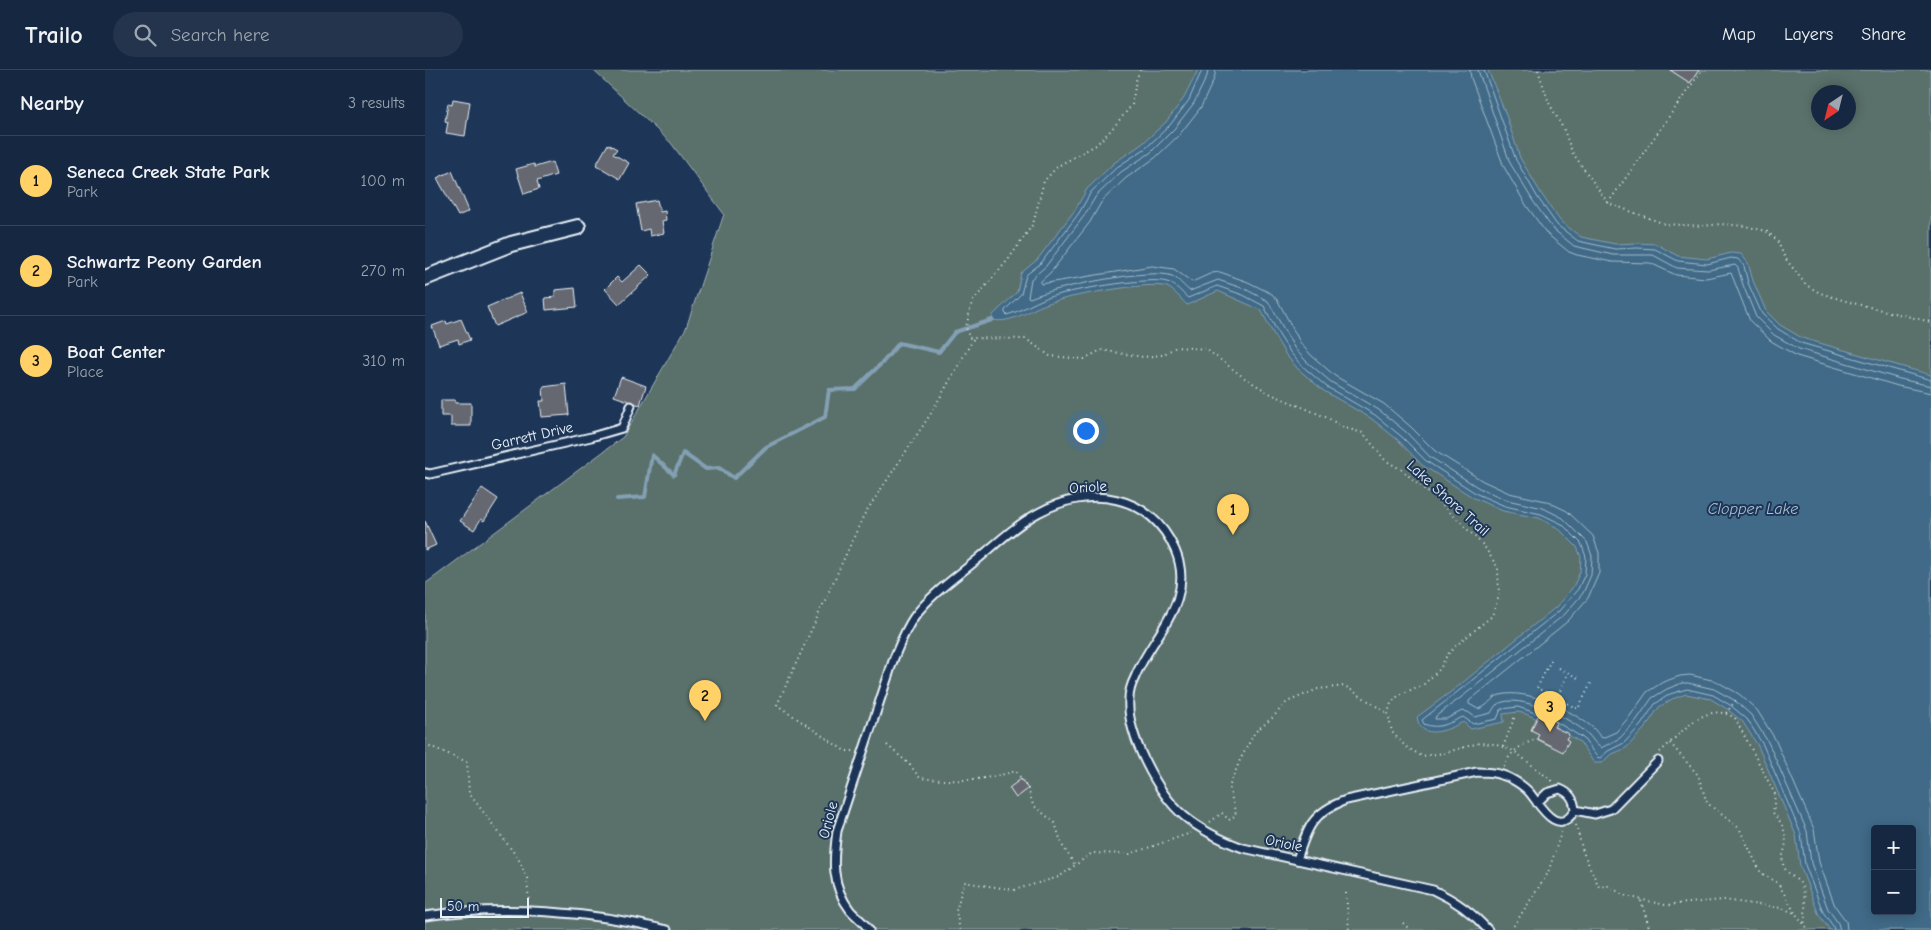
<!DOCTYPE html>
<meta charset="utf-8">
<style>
:root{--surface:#162841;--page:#23344c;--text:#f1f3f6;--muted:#9ea6b1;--line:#35445a;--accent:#ffd166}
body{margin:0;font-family:"Comic Neue",sans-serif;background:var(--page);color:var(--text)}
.controls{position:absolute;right:15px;bottom:15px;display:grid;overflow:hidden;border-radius:5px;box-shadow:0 2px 12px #0003}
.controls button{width:45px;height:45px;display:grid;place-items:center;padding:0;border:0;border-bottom:1px solid var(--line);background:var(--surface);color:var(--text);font:25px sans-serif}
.compass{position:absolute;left:1386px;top:15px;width:45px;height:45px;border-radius:50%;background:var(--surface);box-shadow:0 2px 12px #0003;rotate:215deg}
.scale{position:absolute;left:15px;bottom:12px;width:89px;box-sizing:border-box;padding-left:5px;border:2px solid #e8f1f8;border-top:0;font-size:14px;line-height:18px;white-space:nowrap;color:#e8f1f8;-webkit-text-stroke:4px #1d3557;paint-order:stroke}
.you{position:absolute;left:660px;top:360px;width:18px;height:18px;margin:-12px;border:4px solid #fff;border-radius:50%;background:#1a73e8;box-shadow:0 0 0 8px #1a73e833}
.badge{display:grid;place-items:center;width:32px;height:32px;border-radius:50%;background:var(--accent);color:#111;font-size:16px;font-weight:700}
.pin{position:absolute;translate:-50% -41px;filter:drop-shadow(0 1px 2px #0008)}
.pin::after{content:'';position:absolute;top:26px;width:18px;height:15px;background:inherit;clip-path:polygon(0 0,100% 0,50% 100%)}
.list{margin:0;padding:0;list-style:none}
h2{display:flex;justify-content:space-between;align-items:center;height:65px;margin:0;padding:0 20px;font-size:21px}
h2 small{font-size:16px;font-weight:400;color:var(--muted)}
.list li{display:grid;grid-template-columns:32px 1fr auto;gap:15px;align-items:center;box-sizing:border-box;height:90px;padding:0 20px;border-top:1px solid var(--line)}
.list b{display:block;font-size:19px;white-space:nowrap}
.list p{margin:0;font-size:16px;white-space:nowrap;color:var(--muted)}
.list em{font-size:16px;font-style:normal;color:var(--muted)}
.icon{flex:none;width:28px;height:28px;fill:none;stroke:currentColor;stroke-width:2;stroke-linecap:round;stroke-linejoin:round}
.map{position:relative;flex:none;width:1506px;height:860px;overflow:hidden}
header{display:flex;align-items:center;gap:30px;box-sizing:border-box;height:70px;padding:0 25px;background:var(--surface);border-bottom:1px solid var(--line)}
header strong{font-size:24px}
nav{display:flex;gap:28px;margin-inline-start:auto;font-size:18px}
.search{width:350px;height:45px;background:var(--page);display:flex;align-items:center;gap:12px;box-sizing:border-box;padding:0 18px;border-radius:28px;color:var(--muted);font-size:19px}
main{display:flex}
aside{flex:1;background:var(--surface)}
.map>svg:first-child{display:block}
.green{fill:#5a6f6b;stroke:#a1b0b2;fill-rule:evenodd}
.water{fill:#406a87;stroke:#83a0b4;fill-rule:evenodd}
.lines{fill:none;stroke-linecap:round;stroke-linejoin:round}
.shore{stroke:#a5bbcb;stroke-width:1}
.stream{stroke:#83a0b4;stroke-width:4}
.building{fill:#65676f;stroke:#e8f1f8}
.lane-casing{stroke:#e8f1f8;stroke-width:11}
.street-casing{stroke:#e8f1f8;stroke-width:18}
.path{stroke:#e8f1f8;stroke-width:2;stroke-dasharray:1 4;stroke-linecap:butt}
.lane{stroke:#1d3557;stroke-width:7}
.street{stroke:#1d3557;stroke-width:14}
.labels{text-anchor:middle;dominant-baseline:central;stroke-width:4;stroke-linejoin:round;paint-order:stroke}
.street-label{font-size:15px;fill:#e8f1f8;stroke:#1d3557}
.water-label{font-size:16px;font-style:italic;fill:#adc2d0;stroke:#1d3557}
</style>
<header>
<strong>Trailo</strong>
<div class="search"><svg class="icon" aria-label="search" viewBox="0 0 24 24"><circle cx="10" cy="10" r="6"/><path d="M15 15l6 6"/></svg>Search here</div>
<nav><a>Map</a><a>Layers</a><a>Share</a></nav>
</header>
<main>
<aside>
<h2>Nearby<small>3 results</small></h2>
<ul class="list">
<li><span class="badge">1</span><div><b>Seneca Creek State Park</b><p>Park</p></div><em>100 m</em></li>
<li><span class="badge">2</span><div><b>Schwartz Peony Garden</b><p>Park</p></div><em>270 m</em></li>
<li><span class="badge">3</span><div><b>Boat Center</b><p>Place</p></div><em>310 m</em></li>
</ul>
</aside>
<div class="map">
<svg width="1506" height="860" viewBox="0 0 1506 860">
<rect width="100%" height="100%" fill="#1d3557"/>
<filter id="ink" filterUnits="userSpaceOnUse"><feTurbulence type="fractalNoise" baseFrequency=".02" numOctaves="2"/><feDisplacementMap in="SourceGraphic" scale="10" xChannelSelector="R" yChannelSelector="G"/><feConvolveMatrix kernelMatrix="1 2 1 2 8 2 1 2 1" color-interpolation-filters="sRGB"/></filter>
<g filter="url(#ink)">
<path class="green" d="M168,0H1506V860H0V514L198,367L261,258L299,144L246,73ZM1394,22H1424V52H1394ZM1450,759H1487V841H1450Z"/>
<path class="water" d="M773,0H1063L1081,45L1095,88L1117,125L1136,152L1156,167L1190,174L1212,173L1231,174L1253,186L1282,189L1306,183L1316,184L1323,193L1328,211L1341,241L1355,255L1377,268L1506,305V860H1405L1394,845L1382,814L1375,796L1371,765L1333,676L1318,652L1302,639L1286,629L1261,624L1247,629L1234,637L1220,658L1201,678L1185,685L1177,693H1169L1155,672L1130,657L1101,644L1093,642L1078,644L1079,652L1046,659L1038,652C1023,660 996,672 992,647L1031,618L1131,537L1148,517L1155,502L1156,487L1152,477L1133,458L1114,448L1078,441L1049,428L997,395L973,370L947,349L899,321L873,299L861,285L850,267L836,240L793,221L762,235C756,229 749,220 742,217C727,210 638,227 621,234C604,240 586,254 567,250L568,245L592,222L596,203L612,190L650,140L662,119L689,93L717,74L741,52L759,28ZM1450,759H1487V841H1450Z"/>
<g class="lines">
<g class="shore">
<path d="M777,0L764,30L745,55L721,78L692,97L666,122L654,143L616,193L601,205L596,224L580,240V243L582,245C596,241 608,233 621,228C641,221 724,206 742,212C750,214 757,223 763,228L792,216L818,225L839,236L854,265L865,282L876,295L902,317L950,345L977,367L1001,391L1052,424L1080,436L1116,444L1137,454L1156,473L1161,487L1160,504L1153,519L1134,541L997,650L999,654C1014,660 1024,653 1038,647L1048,654L1072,649L1076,639L1093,637L1113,644"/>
<path d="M783,0L782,6L769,33L749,59L725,83L696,102L671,126L659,146L621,196L606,209L603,227L605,228C628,218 726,197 747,206C754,209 759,217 765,221L793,210L820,219L843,231L870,279L881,291L906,312L954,340L981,362L1005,387L1054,418L1082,430L1118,438L1138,448L1162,472L1167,486L1166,505L1158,523L1140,544L1038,626L1011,646L1010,649H1021L1037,641L1043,642L1050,647L1066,643C1068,640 1069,636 1073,634C1093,622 1147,649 1163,664C1167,668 1170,674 1176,678L1195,668L1211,651L1227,628L1242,619L1257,613H1263L1289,619L1309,630L1326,645L1343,672L1382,761L1386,793L1403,839L1413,853L1415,860"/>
<path d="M791,0L789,9L776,37L755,64L730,88L701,108L677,131L665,152L626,202L616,211V214L727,196L749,199L767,212L787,203L795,202L823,212L847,224L853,231L876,274L886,285L910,306L959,334L986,357L1010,381L1058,411L1084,423L1121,431L1142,441L1168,466L1174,483V503L1163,528L1143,551L1044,631V634L1053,639C1065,636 1064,628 1075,625C1102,618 1146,640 1167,657C1171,660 1173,665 1177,668L1191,662L1205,646L1222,622L1238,612L1255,606L1265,605L1291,611L1314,624L1332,640L1350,669L1389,759L1394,792L1410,836L1421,851L1422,860"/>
<polyline points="1045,0 1046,8 1079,97 1101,135 1122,164 1144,182 1152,185 1187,192 1225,193 1251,205 1281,208 1306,203 1325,251 1346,271 1372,286 1473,316 1506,323"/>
<polyline points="1053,0 1085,93 1108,131 1128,159 1149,176 1188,185 1228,185 1252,198 1283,200 1310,195 1313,198 1318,215 1331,247 1349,265 1374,279 1475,309 1506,316"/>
<polyline points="1059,0 1091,90 1113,128 1132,155 1153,171 1190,179 1212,178 1230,179 1253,191 1282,194 1306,188 1313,189 1319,196 1323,213 1337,244 1353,259 1376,273 1506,310"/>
<polyline points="1133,653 1158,668 1172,687 1175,688 1183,681 1199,673 1216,655 1230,634 1245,624 1262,619 1288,625 1305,635 1322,649 1338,675 1376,764 1380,795 1398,842 1408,856 1409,860"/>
</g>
<polyline class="stream" points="192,429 220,427 227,385 249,405 258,383 281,399 294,398 309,408 341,377 400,347 404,320 430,319 458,292 474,273 514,282 530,262 567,250"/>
</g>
<g class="building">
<polygon points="1245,0 1274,0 1265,13"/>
<polygon points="28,29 45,32 40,66 21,63 23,52 20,51 23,34 27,35"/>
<polygon points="183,74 192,79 188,84 204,93 195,109 171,95"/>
<polygon points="127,92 131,105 112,111 114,119 99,124 91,99 109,94 110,97"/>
<polygon points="27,101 44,141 33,146 12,108"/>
<polygon points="232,130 235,142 240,141 241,150 237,151 239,163 225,166 224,159 216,161 211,134"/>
<polygon points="216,195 226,205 194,234 180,219 192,207 197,212"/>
<polygon points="150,218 152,237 121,240 120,228 130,227 130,220"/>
<polygon points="95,223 103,242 70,256 62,237"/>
<polygon points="36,249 45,270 34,274 33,269 14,275 7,256 21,251 22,254"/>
<polygon points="196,307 221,316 215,335 189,326"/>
<polygon points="141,314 144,345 117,347 115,331 119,331 118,317"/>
<polygon points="16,330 30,330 30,333 46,333 46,356 26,356 26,346 16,346"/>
<polygon points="57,418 73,429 59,451 56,449 49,460 35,451"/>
<polygon points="0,451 11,475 0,480"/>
<polygon points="1114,644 1132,652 1129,657 1144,664 1141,669 1144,671 1138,682 1112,669 1114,664 1106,660"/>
<polygon points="596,709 603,719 591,728 584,718"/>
</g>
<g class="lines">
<defs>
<g id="lane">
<polyline points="0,403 5,404 166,367 197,358 206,336"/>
<polyline points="1150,740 1170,744 1186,739 1233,691"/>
<path d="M872,790C882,757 888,742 921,730L1052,702C1066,702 1077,703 1090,711C1095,714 1101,718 1105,723C1116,737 1133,768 1150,740C1149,729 1145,723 1135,719L1122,723L1112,733"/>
<path d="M0,846C78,835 165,841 242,860"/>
<path d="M444,860C439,852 431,847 425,840C406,815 408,790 412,761L469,588C475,574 480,560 489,547C506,524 531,507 553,489C572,473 591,455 613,443C664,415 725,423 750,480C772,531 727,565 710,607C707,613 704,623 704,629C701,664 733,724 759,746C777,761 796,770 818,778L1008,820C1030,830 1047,842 1063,860"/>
</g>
<polyline id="street" points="0,208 86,174 153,157"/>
</defs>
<use href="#lane" class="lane-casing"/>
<use href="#street" class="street-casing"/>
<g class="path">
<polyline points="715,0 711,10 707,35 686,60 671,75 633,96 619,111 608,154 583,190 547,232 541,257 544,268 601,269 625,286 659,289 676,280 718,287 737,285 751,277 781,279 821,309 846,324 903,348 917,357 938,363 960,390 977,400 1021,438 1059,476 1073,498 1074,526 1067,546 1033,574 1022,585 1015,599 999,614 974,625 966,633 963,643 967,662 981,677 997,686 1019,683 1054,673 1069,674 1089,681 1127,711"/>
<polyline points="1113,0 1124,33 1139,60 1147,82 1183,133 1240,154 1277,156 1296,154 1320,156 1341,161 1352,170 1360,188 1381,215 1395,223 1424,232 1506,252"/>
<polyline points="1183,133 1277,0"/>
<polyline points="1126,590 1112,618 1153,639 1167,611"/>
<polyline points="1134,598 1153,608"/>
<polyline points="1301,643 1311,630"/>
<polyline points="1123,648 1143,603"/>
<polyline points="1245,673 1273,705 1282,733 1314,758 1336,803 1353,813 1370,843"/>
<polyline points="0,674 42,692 44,723 93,788 102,808 104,832"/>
<path d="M462,675L484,694L495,708C530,712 556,711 591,701L603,719L608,735L630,753L637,775L650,795"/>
<polyline points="1078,677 1090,646"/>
<polyline points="428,681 420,681 352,635 439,445 505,345 549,268"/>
<path d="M1235,682C1256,664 1280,629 1310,648L1350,724L1348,743C1357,752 1363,765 1360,778C1358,785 1356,789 1359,797C1362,803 1370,808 1375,813C1381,820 1381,846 1379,855"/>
<path d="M1079,697C1084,682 1097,674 1112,669"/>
<polyline points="785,752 797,743 804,750 811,745 804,717 815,690 830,662 847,648 862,632 893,619 920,616 962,643"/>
<polyline points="1151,755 1158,782 1174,817 1183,816 1201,826 1240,835 1299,830 1356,838 1370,843 1384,860"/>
<polyline points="921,823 924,860"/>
<polyline points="1216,831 1225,860"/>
<polyline points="978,853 985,860"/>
<polyline points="535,860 531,841 539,812 589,820 634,807 667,783 705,784 766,763"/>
<polyline points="1086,860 1123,803 1137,760"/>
</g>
<use href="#lane" class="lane"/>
<use href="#street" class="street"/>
</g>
</g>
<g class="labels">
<g class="street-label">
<text transform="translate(107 366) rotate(-13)">Garrett Drive</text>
<text transform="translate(663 417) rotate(-4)">Oriole</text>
<text transform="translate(1023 428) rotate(42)">Lake Shore Trail</text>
<text transform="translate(403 750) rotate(-75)">Oriole</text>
<text transform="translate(859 773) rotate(12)">Oriole</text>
</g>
<g class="water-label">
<text x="1328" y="439">Clopper Lake</text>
</g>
</g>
</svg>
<div class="controls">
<button>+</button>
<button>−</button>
</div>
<svg class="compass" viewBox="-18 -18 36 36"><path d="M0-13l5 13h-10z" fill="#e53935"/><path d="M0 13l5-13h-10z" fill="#9ea6b1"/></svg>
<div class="scale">50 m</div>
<div class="you"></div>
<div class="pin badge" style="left:808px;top:465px">1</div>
<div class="pin badge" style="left:280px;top:651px">2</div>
<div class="pin badge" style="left:1125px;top:662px">3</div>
</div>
</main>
